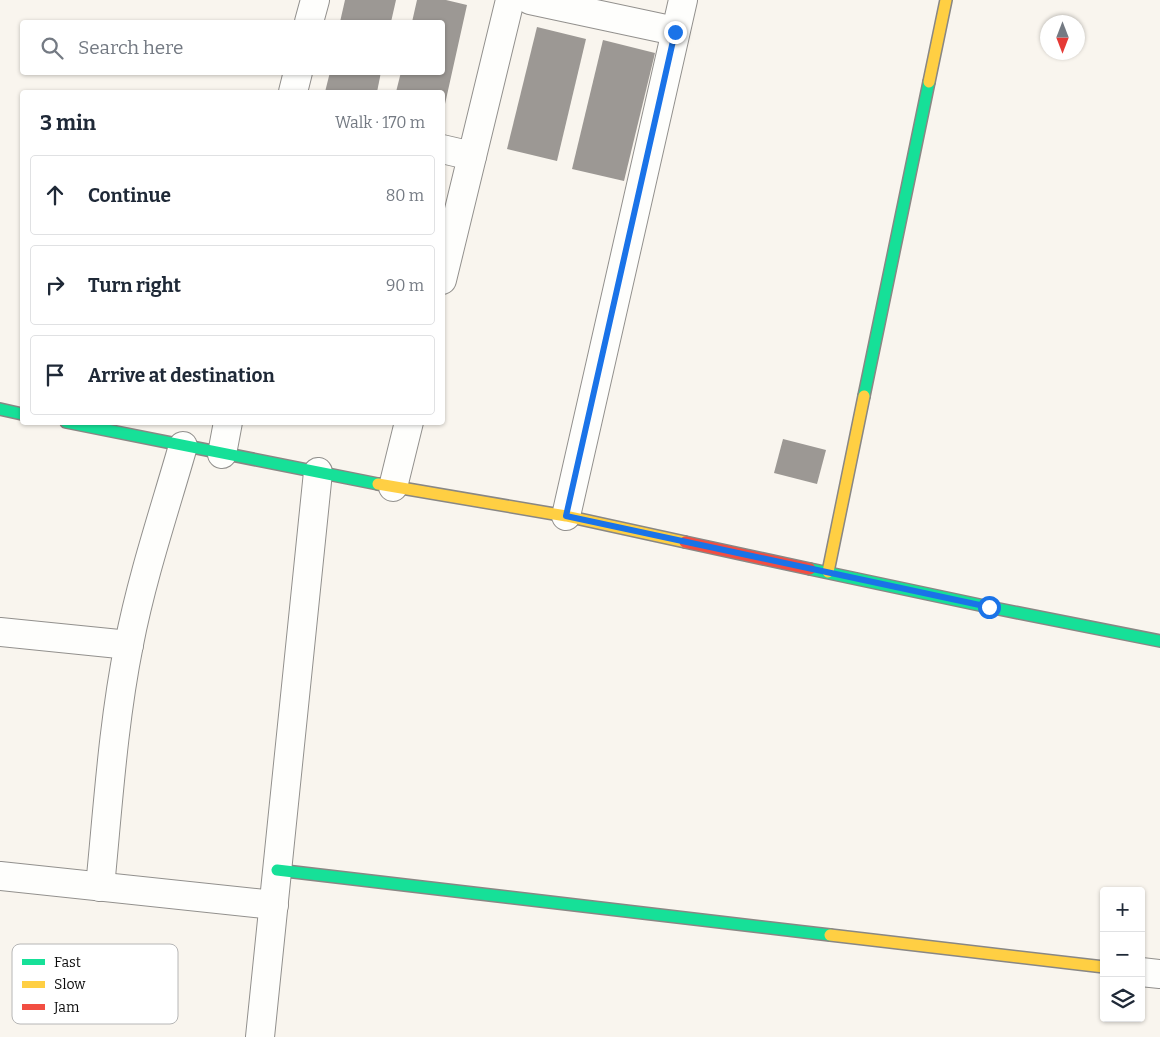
<!DOCTYPE html>
<meta charset="utf-8">
<style>
:root{--surface:#fff;--page:#f6f6f7;--text:#1f2937;--muted:#747a83;--line:#e0e1e3}
body{margin:0;font-family:Bitter,serif;background:var(--page);color:var(--text)}
.controls{position:absolute;right:15px;bottom:15px;display:grid;overflow:hidden;border-radius:5px;box-shadow:0 1px 4px #0004}
.controls button{width:45px;height:45px;display:grid;place-items:center;padding:0;border:0;border-bottom:1px solid var(--line);background:var(--surface);color:var(--text);font:25px sans-serif}
.compass{position:absolute;left:1040px;top:15px;width:45px;height:45px;border-radius:50%;background:var(--surface);box-shadow:0 1px 4px #0004;rotate:180deg}
.stop{position:absolute;width:15px;height:15px;margin:-11px;border:4px solid #1a73e8;border-radius:50%;background:#fff}
.stop.end{background:#1a73e8;border-color:#fff;box-shadow:0 1px 5px #0008}
.list{margin:0;padding:0;list-style:none}
h2{display:flex;justify-content:space-between;align-items:center;height:65px;margin:0;padding:0 20px;font-size:21px}
h2 small{font-size:16px;font-weight:400;color:var(--muted)}
.list li{display:grid;grid-template-columns:32px 1fr auto;gap:15px;align-items:center;box-sizing:border-box;height:80px;margin:0 10px 10px;padding:0 10px;border:1px solid var(--line);border-radius:5px}
.list b{display:block;font-size:19px;white-space:nowrap}
.list em{font-size:16px;font-style:normal;color:var(--muted)}
.icon{flex:none;width:28px;height:28px;fill:none;stroke:currentColor;stroke-width:2;stroke-linecap:round;stroke-linejoin:round}
.map{position:relative;flex:none;width:1160px;height:1037px;overflow:hidden}
.search{position:absolute;background:var(--surface);box-shadow:0 1px 4px #0004;left:20px;top:20px;width:425px;height:55px;display:flex;align-items:center;gap:12px;box-sizing:border-box;padding:0 18px;border-radius:5px;color:var(--muted);font-size:19px}
.panel{position:absolute;background:var(--surface);box-shadow:0 1px 4px #0004;left:20px;top:90px;width:425px;height:335px;border-radius:5px}
.map>svg:first-child{display:block}
.building{fill:#9c9894}
.lines{fill:none;stroke-linecap:round;stroke-linejoin:round}
.street-casing{stroke:#92908d;stroke-width:30}
.fast-casing{stroke:#898784;stroke-width:14}
.slow-casing{stroke:#898784;stroke-width:14}
.jam-casing{stroke:#898784;stroke-width:14}
.street{stroke:#fefefc;stroke-width:28}
.fast{stroke:#16e098;stroke-width:11}
.slow{stroke:#ffcf43;stroke-width:11}
.jam{stroke:#f24e42;stroke-width:11}
.route{stroke:#1a73e8;stroke-width:6}
.key{fill:#fff;stroke:#b6b6b6;stroke-width:1}
.key-label{font-size:14px;fill:#0b0b0b}
</style>
<div class="map">
<svg width="1160" height="1037" viewBox="0 0 1160 1037">
<rect width="100%" height="100%" fill="#f9f5ee"/>
<g class="building">
<polygon points="345,0 396,0 391,22 340,22"/>
<polygon points="417,0 446,0 467,5 443,113 442,92 396,92 401,72 442,72 442,22 412,22"/>
<polygon points="537,27 586,39 557,161 507,149"/>
<polygon points="603,40 655,53 624,181 572,169"/>
<polygon points="330,72 381,72 377,92 325,92"/>
<polygon points="783,439 826,450 817,484 774,473"/>
</g>
<g class="lines">
<defs>
<g id="street">
<polyline points="530,0 675,31"/>
<polyline points="309,22 315,0"/>
<polyline points="293,92 298,72"/>
<polyline points="442,149 472,156"/>
<polyline points="442,280 510,0"/>
<polyline points="222,454 228,422"/>
<polyline points="393,487 409,422"/>
<polyline points="566,516 683,0"/>
<polyline points="0,632 129,645"/>
<polyline points="0,876 274,905"/>
<path d="M100,887C108,806 113,724 129,644C142,577 164,512 183,446"/>
<polyline points="1141,972 1160,974"/>
<polyline points="260,1037 318,472"/>
</g>
<g id="fast">
<polyline points="864,396 929,82"/>
<polyline points="0,409 22,414"/>
<polyline points="66,422 378,484"/>
<polyline points="810,569 989,607 1160,641"/>
<polyline points="277,870 830,935"/>
</g>
<g id="slow">
<polyline points="929,82 946,0"/>
<polyline points="378,484 566,516 685,542"/>
<polyline points="828,572 864,396"/>
<polyline points="830,935 1104,967"/>
</g>
<polyline id="jam" points="685,542 810,569"/>
</defs>
<use href="#street" class="street-casing"/>
<use href="#fast" class="fast-casing"/>
<use href="#slow" class="slow-casing"/>
<use href="#jam" class="jam-casing"/>
<use href="#street" class="street"/>
<use href="#fast" class="fast"/>
<use href="#slow" class="slow"/>
<use href="#jam" class="jam"/>
</g>
<g class="lines">
<polyline class="route" points="675,32 566,516 989,607"/>
</g>
<rect x="12" y="944" width="166" height="80" rx="8" class="key"/>
<rect x="22" y="959" width="23" height="6" fill="#16e098"/>
<rect x="22" y="981" width="23" height="7" fill="#ffcf43"/>
<rect x="22" y="1004" width="23" height="6" fill="#f24e42"/>
<g class="key-label">
<text x="54" y="967">Fast</text>
<text x="54" y="989">Slow</text>
<text x="54" y="1012">Jam</text>
</g>
</svg>
<div class="controls">
<button>+</button>
<button>−</button>
<button><svg class="icon" aria-label="layers" viewBox="0 0 24 24"><path d="M12 4l9 5-9 5-9-5zM3 14l9 5 9-5"/></svg></button>
</div>
<svg class="compass" viewBox="-18 -18 36 36"><path d="M0-13l5 13h-10z" fill="#e53935"/><path d="M0 13l5-13h-10z" fill="#747a83"/></svg>
<div class="stop" style="left:989px;top:607px"></div>
<div class="stop end" style="left:675px;top:32px"></div>
<div class="search"><svg class="icon" aria-label="search" viewBox="0 0 24 24"><circle cx="10" cy="10" r="6"/><path d="M15 15l6 6"/></svg>Search here</div>
<section class="panel">
<h2>3 min<small>Walk · 170 m</small></h2>
<ul class="list">
<li><svg class="icon" aria-label="ahead" viewBox="0 0 24 24"><path d="M12 20V5M6 11l6-6 6 6"/></svg><div><b>Continue</b></div><em>80 m</em></li>
<li><svg class="icon" aria-label="right" viewBox="0 0 24 24"><path d="M7 20v-9h11M14 6l5 5-5 5"/></svg><div><b>Turn right</b></div><em>90 m</em></li>
<li><svg class="icon" aria-label="arrive" viewBox="0 0 24 24"><path d="M6 21V4h12l-3 4 3 4H6"/></svg><div><b>Arrive at destination</b></div></li>
</ul>
</section>
</div>
